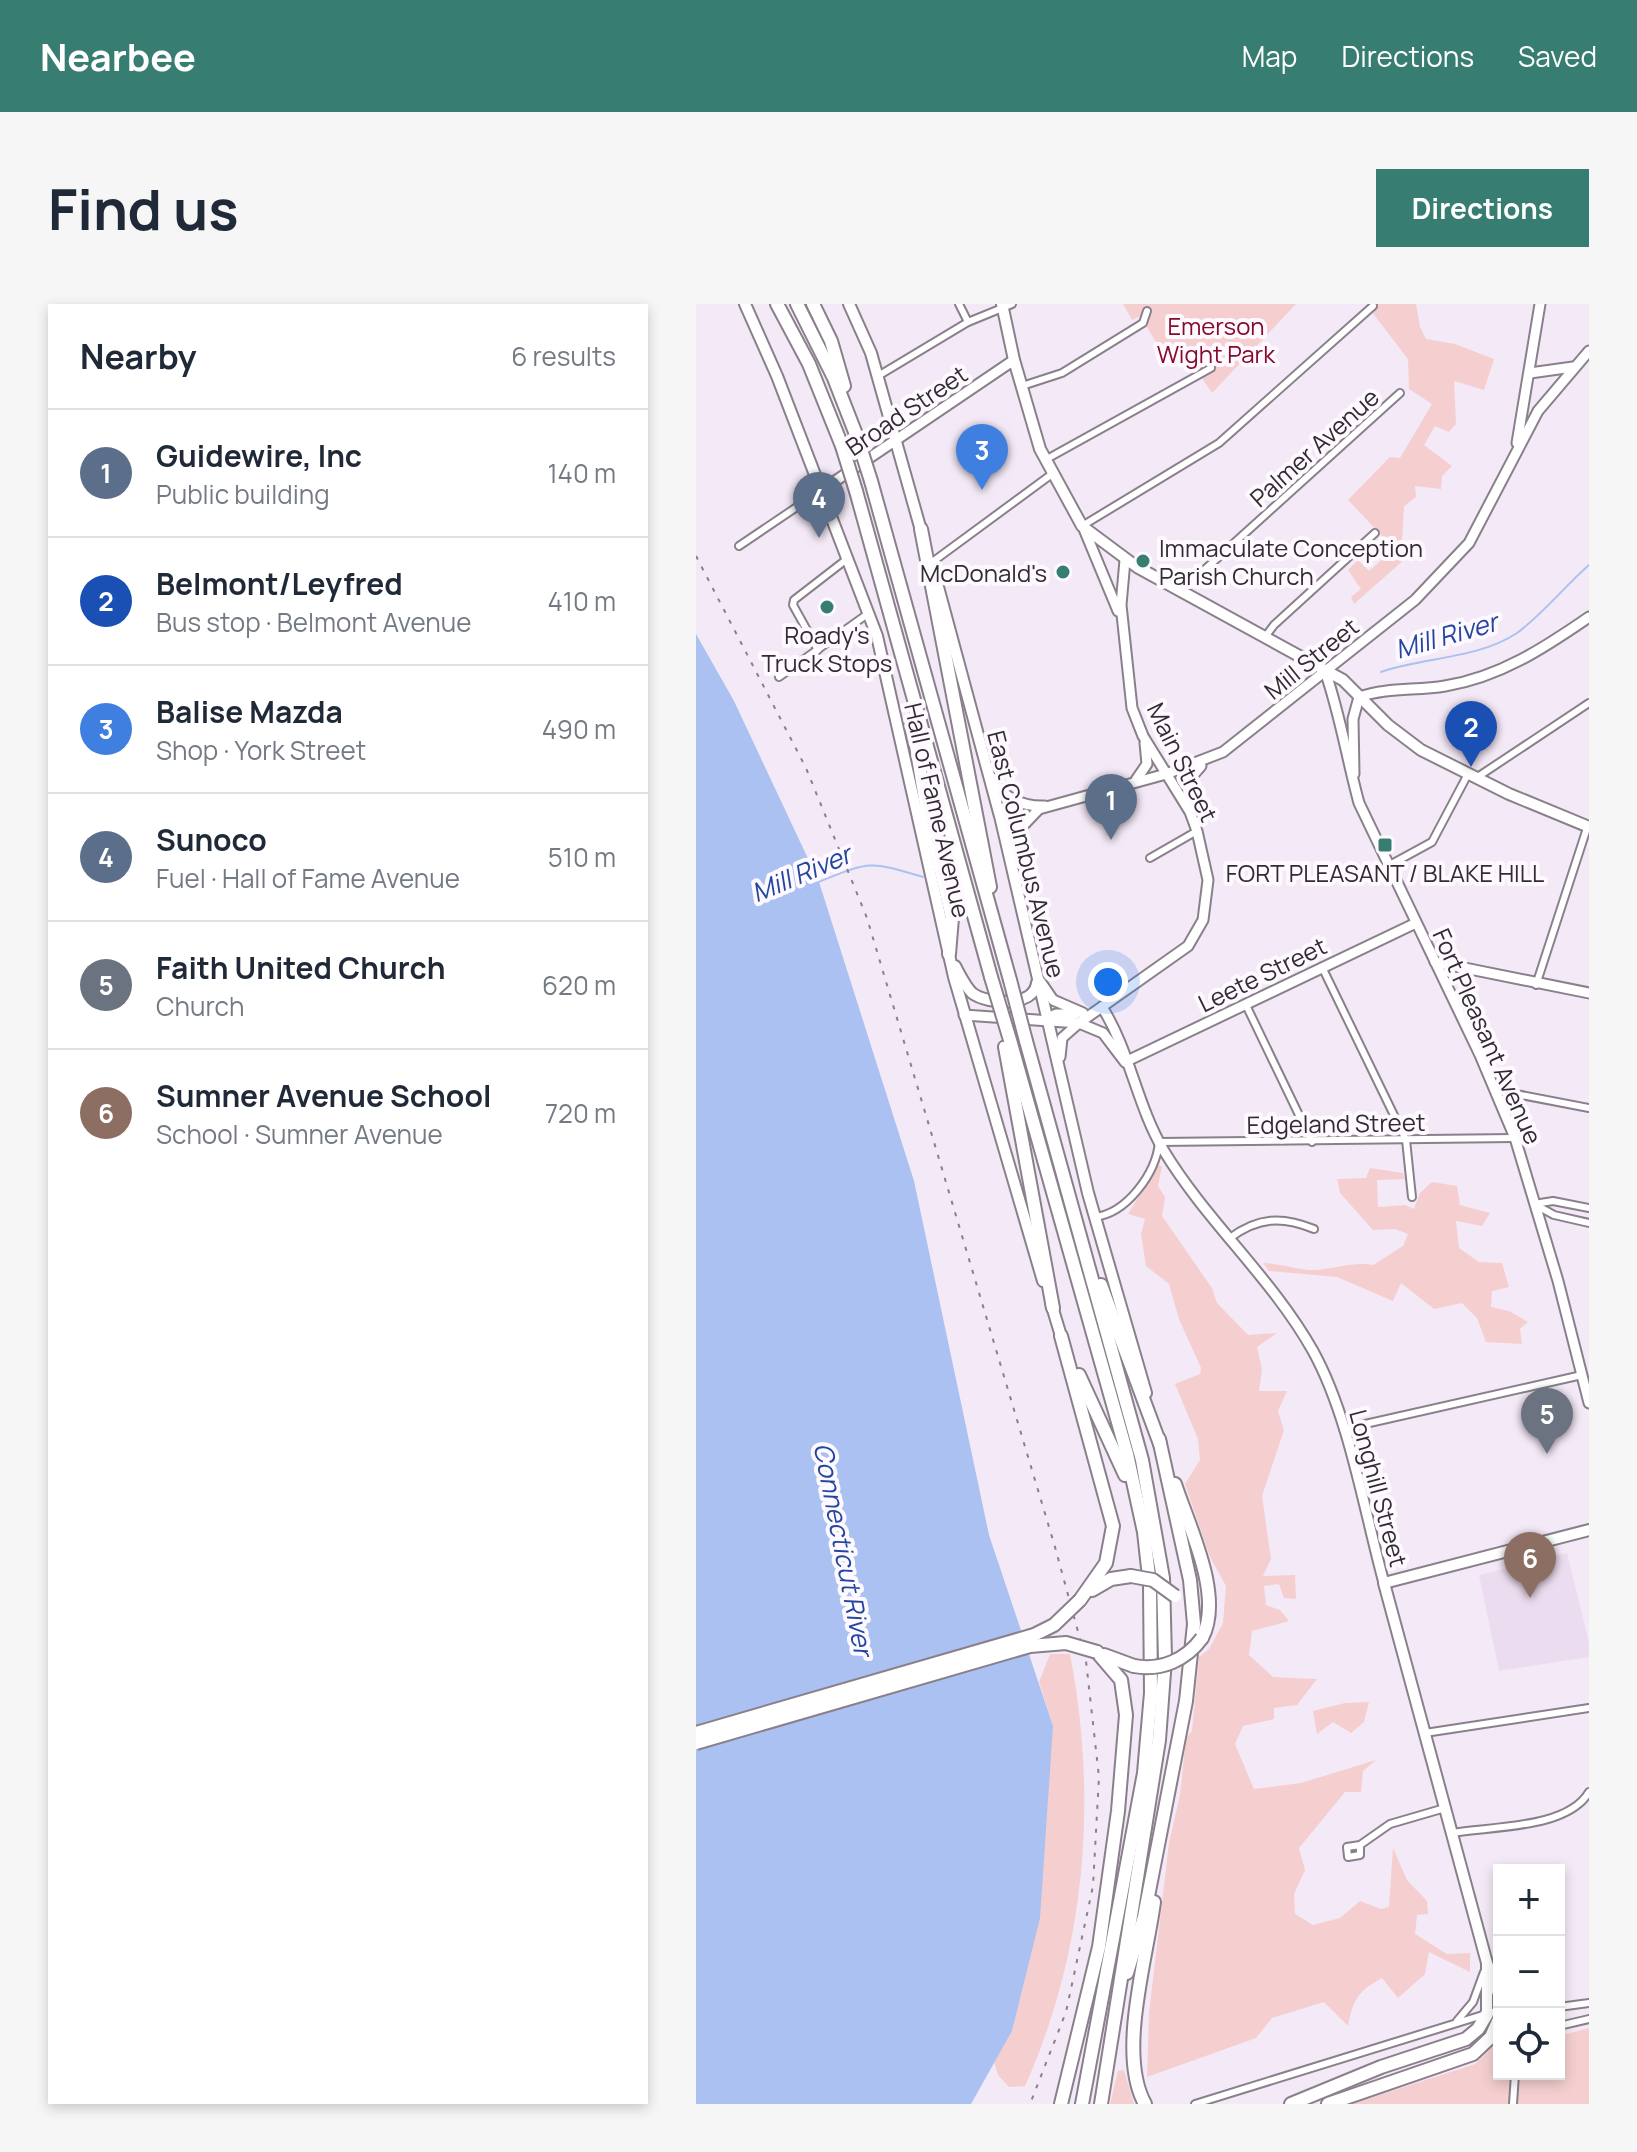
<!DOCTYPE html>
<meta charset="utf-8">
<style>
:root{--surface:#fff;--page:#f6f6f7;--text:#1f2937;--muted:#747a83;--line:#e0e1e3;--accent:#387d71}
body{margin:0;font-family:Manrope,sans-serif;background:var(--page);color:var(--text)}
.controls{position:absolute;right:24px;bottom:24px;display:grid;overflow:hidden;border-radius:0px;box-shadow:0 4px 12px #0003}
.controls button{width:72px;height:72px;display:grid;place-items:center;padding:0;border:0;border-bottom:2px solid var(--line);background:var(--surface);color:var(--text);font:40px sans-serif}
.you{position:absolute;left:412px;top:678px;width:28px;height:28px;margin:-20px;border:6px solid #fff;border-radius:50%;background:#1a73e8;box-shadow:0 0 0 12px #1a73e833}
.badge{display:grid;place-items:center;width:52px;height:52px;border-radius:50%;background:var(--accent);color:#fff;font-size:26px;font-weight:700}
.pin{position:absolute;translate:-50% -66px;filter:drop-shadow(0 2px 4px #0008)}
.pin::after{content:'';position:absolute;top:42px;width:28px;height:24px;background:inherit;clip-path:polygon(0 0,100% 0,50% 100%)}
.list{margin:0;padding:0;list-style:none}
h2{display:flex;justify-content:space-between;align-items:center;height:104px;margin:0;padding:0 32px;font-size:34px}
h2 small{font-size:26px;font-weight:400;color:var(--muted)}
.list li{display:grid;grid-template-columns:52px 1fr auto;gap:24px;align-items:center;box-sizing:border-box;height:128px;padding:0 32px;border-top:2px solid var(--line)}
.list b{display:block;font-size:30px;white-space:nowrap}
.list p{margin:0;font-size:26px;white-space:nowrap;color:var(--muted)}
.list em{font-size:26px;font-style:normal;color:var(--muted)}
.icon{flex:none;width:44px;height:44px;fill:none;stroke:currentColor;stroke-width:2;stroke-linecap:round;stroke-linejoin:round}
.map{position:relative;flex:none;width:893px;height:1800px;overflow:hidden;border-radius:0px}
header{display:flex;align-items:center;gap:48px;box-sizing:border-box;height:112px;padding:0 40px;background:var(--accent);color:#fff}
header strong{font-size:38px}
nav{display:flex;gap:44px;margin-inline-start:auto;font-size:28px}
.intro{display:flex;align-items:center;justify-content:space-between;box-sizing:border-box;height:192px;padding:0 48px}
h1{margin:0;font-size:56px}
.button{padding:20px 36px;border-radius:0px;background:var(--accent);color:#fff;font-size:28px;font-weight:700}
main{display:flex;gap:48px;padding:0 48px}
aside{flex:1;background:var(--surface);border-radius:0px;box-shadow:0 4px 12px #0003}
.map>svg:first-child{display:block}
.built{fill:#ecdcef}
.green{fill:#f5cfd0}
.water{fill:#aac1f1}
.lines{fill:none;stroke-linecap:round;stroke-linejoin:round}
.stream{stroke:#aac1f1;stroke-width:2}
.street-casing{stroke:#89808b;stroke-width:10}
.secondary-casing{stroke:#89808b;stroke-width:13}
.primary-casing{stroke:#89808b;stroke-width:14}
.highway-casing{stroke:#89808b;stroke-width:16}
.street{stroke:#fff;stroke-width:6}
.secondary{stroke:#fff;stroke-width:9}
.primary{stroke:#fff;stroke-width:10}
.highway{stroke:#fff;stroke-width:12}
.rail{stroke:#88818a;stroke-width:2;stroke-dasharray:4 8;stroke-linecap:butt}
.highway-bridge-casing{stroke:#89808b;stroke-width:16;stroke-linecap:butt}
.highway-bridge{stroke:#fff;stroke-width:12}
.poi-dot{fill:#387d71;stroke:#fdf9fe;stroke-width:3}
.labels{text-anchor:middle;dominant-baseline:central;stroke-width:8;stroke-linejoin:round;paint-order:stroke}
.park-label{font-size:24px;fill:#840b29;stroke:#fdf9fe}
.street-label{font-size:24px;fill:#302c31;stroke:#fdf9fe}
.poi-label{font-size:24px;fill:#302c31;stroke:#fdf9fe}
.water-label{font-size:26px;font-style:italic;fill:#22469f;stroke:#fdf9fe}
</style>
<header>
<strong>Nearbee</strong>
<nav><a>Map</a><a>Directions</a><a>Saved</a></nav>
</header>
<div class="intro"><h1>Find us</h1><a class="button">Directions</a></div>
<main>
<aside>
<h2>Nearby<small>6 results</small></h2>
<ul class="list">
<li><span class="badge" style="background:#5c6f8a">1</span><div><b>Guidewire, Inc</b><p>Public building</p></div><em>140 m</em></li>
<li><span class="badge" style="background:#1a4fb4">2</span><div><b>Belmont/Leyfred</b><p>Bus stop · Belmont Avenue</p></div><em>410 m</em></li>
<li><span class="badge" style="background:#3f7fe0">3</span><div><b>Balise Mazda</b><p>Shop · York Street</p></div><em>490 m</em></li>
<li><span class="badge" style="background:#5c6f8a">4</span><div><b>Sunoco</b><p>Fuel · Hall of Fame Avenue</p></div><em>510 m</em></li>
<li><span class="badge" style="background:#6b7280">5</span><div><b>Faith United Church</b><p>Church</p></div><em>620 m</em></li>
<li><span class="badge" style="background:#8d6e63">6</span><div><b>Sumner Avenue School</b><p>School · Sumner Avenue</p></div><em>720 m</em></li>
</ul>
</aside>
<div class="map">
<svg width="893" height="1800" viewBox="0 0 893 1800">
<rect width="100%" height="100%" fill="#f4e9f6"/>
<polygon class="built" points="871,1249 893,1339 893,1353 803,1367 783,1271"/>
<g class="green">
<polygon points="427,0 600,0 516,89 482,39 466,48 444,12 436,16"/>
<polygon points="674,0 720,0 724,23 730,35 759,40 798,55 788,86 758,77 760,120 753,128 739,122 728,141 756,162 746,172 745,185 719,182 720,193 708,202 706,237 710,254 658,300 655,293 665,285 652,266 662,256 673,267 696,247 693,239 652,196 694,153 704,154 736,100 713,85 712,55 672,3"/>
<path d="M462,861L466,862L462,882L469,893L466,912L516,984L521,999L552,1031L581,1029L561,1043L566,1066L563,1087H591L582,1107L588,1126L566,1192L575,1255L567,1272L599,1271L600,1295L588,1294L583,1280L568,1282L570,1301L584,1306L593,1317L556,1327L553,1351L577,1373L621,1375L601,1401L578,1404V1415L547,1422L539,1440L558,1485L605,1479L680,1456L667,1467L665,1488H649L603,1544L609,1566L598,1590L599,1610L617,1621L644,1614L664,1597L685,1605L693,1603L697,1544L711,1576L731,1597L732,1610L721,1611L719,1630L751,1650L774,1649V1668L733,1648L729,1670L702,1694L686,1674C662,1687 657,1696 652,1722L628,1698L576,1714L560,1734L451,1773L453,1709L473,1539L484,1491L490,1434L496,1427L503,1353L513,1345L527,1319L530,1282L514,1253L489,1180L504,1156L502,1135L479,1080L504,1070L505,1064L483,1015L473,980L450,962L445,930L449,915L432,910Z"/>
<path d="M674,864L707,869L709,875L681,876L682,903L709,901L718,905L724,889L736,878L761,882L764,901L794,909L786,922L760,917L763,944L783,958L806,959L813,983L796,987L795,1003L813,1007L832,1018L824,1025L826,1040L790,1038L781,1014L766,999L738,1005L705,979L697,997L641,973L573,967L567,959C584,959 606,967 619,966C638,965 659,957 677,961L707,942L712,930L699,925L677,926L644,889L641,875L670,874Z"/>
<path d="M354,1350H374C402,1495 390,1646 329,1782L313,1783L302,1771L298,1758L316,1727L357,1422L343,1378Z"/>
<polygon points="673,1398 668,1418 655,1429 637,1418 621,1430 617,1407 649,1399"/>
<polygon points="893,1724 893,1800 656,1800 779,1760 803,1737 803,1770 863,1770 863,1732"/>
<polygon points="428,1766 438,1800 414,1800 422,1767"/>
</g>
<polygon class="water" points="0,330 38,397 123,578 218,877 293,1231 357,1422 344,1614 316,1727 275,1800 0,1800"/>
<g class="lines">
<g class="stream">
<path d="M685,368C728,353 782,355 821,329C847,310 869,282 893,261"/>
<path d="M122,578C176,557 172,557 227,573"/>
</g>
<defs>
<g id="street">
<polyline points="263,0 272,18"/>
<polyline points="182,72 272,18 316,0"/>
<polyline points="326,82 366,69 447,19 451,7"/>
<polyline points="349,156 515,64"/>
<polyline points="386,222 523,139 677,2"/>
<polyline points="43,242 123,188"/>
<polyline points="235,259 356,170"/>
<polyline points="485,287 704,89"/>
<polyline points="569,333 578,321 679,229"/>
<polyline points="122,346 97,301 98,296 151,255"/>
<polyline points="83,373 173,309"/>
<polyline points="780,474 893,399"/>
<polyline points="454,554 501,527"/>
<polyline points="692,562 736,538 772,470"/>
<polyline points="626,663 710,836 716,893"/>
<polyline points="840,681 892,521"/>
<polyline points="550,701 616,838"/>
<polyline points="799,786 893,804"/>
<polyline points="838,900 858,911 893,919"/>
<polyline points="838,900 857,897 893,904"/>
<path d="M398,913C430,910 460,870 463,838L819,834"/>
<path d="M534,934C562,913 586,912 618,925"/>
<polyline points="647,1125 886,1071"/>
<polyline points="729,1429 893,1404"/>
<path d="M756,1529C796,1522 871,1525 893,1488"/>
<polyline points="664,1541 664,1551 652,1553 651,1543 664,1541 694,1520 749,1504"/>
<polyline points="863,1703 893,1699"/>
<polyline points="761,1717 777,1698 788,1668"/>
<polyline points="863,1722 893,1715"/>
<polyline points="499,1800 803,1706"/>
<polyline points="817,1800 819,1770"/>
</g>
<g id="secondary">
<polyline points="834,69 877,63"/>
<polyline points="821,139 844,0"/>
<polyline points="123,188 318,56"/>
<polyline points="388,225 422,307"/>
<path d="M629,367C644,410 651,455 663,499L784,751L819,834L862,977L893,1099"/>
<path d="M658,470L657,415L663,393C692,383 720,387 749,382C804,373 848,344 893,313"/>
<path d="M295,473C307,494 325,503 349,502"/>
<polyline points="440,476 451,460 449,439"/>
<polyline points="493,505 491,478 505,462"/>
<polyline points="316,552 321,528 343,505 470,470 527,448 719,296 773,239 842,107 893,47"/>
<polyline points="739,658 893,689"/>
<polyline points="344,677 357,696 387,709"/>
<path d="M406,703C434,747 441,802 468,847C511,918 576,974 617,1047C653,1112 668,1206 688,1279"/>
<polyline points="268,711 383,719 492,642 507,616 512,576 501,527 494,508 447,432 436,404 425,301 429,256"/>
<polyline points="351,714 360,710 380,710"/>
<polyline points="364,753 366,734 383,719 407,729 429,758 720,619"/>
</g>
<g id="primary">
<polyline points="49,0 81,72 181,332 258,673 347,977"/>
<polyline points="153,0 175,49 226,230"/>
<polyline points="306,0 318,56 344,145 386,222 441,263 647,376 692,421 725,446 813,490 893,523"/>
<polyline points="238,268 305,516 392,889 450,1089"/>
<path d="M259,662C264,671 269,682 276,689C292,701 338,703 341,679"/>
<polyline points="355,999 365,1032"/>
<polyline points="791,1661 791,1710"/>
<polyline points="803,1693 791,1659 688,1279 893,1226"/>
</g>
<g id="highway">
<polyline points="81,0 113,60 146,142"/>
<polyline points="101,0 138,74 161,133"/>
<polyline points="117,0 135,37 148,82"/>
<polyline points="175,177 314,676"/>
<polyline points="160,187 295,673"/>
<polyline points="225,225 294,583"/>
<polyline points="216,418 231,507 256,614 253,650"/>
<polyline points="314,736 431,1150 448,1228 454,1282 455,1389 448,1469 386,1800"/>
<polyline points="330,737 446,1156 467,1274 469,1355 463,1436 405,1800"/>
<polyline points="309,743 357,1004"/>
<polyline points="405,981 464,1140"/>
<polyline points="365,1032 417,1222 410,1259 384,1296"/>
<polyline points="383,1071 429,1171"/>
<path d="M479,1180C493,1223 528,1292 506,1334"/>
<polyline points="396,1286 415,1275 435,1272"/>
<polyline points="408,1351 438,1362"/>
<polyline points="431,1669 448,1613 490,1397 498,1320 494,1276 463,1135"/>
<polyline points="365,1800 403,1643 422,1507 430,1411 425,1376 401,1348"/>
<path d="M449,1800C421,1750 451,1653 458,1598"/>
<polyline points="595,1800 685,1763 770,1735 782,1725 791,1710"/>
<polyline points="632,1800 777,1750 795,1733 803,1715"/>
</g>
</defs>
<use href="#street" class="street-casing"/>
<use href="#secondary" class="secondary-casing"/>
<use href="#primary" class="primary-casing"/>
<use href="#highway" class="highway-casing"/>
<use href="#street" class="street"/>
<use href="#secondary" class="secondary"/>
<use href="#primary" class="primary"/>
<use href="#highway" class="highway"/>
<polyline class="rail" points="0,252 110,464 171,614 359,1243 390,1357 403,1473 397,1582 370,1708 334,1800"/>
<defs>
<g id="highway-bridge">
<polyline points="161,133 175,177"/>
<polyline points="146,142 160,187"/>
<polyline points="295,673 314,736"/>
<polyline points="314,676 330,737"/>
<polyline points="435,1272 457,1276 479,1292"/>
<path d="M438,1362C465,1367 490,1356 506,1334"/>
<polyline points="0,1429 338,1331 358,1321 384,1296"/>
<polyline points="0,1439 334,1342 370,1339 401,1348"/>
</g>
</defs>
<use href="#highway-bridge" class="highway-bridge-casing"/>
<use href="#highway-bridge" class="highway-bridge"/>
</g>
<g class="poi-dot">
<circle cx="447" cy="257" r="8"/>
<circle cx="367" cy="268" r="8"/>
<circle cx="131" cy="303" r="8"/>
<rect x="681" y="533" width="16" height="16" rx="4"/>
</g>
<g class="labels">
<g class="park-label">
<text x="520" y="21">Emerson<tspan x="520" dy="28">Wight Park</tspan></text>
</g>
<g class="street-label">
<text transform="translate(210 106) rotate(-34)">Broad Street</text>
<text transform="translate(618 143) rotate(-42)">Palmer Avenue</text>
<text transform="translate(615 354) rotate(-39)">Mill Street</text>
<text transform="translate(487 458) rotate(64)">Main Street</text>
<text transform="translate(242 506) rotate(77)">Hall of Fame Avenue</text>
<text transform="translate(331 550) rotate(76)">East Columbus Avenue</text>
<text transform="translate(566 670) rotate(-26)">Leete Street</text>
<text transform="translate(792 732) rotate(66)">Fort Pleasant Avenue</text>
<text transform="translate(640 819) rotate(-1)">Edgeland Street</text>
<text transform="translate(683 1184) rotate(75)">Longhill Street</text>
</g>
<g class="poi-label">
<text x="463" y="243" text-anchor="start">Immaculate Conception<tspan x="463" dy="28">Parish Church</tspan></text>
<text x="351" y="268" text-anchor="end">McDonald's</text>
<text x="131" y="330">Roady's<tspan x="131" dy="28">Truck Stops</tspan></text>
<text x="689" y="568">FORT PLEASANT / BLAKE HILL</text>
</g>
<g class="water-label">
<text transform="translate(750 331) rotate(-16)">Mill River</text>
<text transform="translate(105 569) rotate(-23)">Mill River</text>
<text transform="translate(148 1245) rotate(79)">Connecticut River</text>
</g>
</g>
</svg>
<div class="controls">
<button>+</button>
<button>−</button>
<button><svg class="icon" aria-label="locate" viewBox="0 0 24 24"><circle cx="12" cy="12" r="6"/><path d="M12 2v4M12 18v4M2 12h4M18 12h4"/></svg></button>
</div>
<div class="you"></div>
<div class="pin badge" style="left:415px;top:536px;background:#5c6f8a">1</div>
<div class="pin badge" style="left:775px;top:463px;background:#1a4fb4">2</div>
<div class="pin badge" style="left:286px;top:186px;background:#3f7fe0">3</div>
<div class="pin badge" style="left:123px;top:234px;background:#5c6f8a">4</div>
<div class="pin badge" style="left:851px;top:1150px;background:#6b7280">5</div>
<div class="pin badge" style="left:834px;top:1294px;background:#8d6e63">6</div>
</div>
</main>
